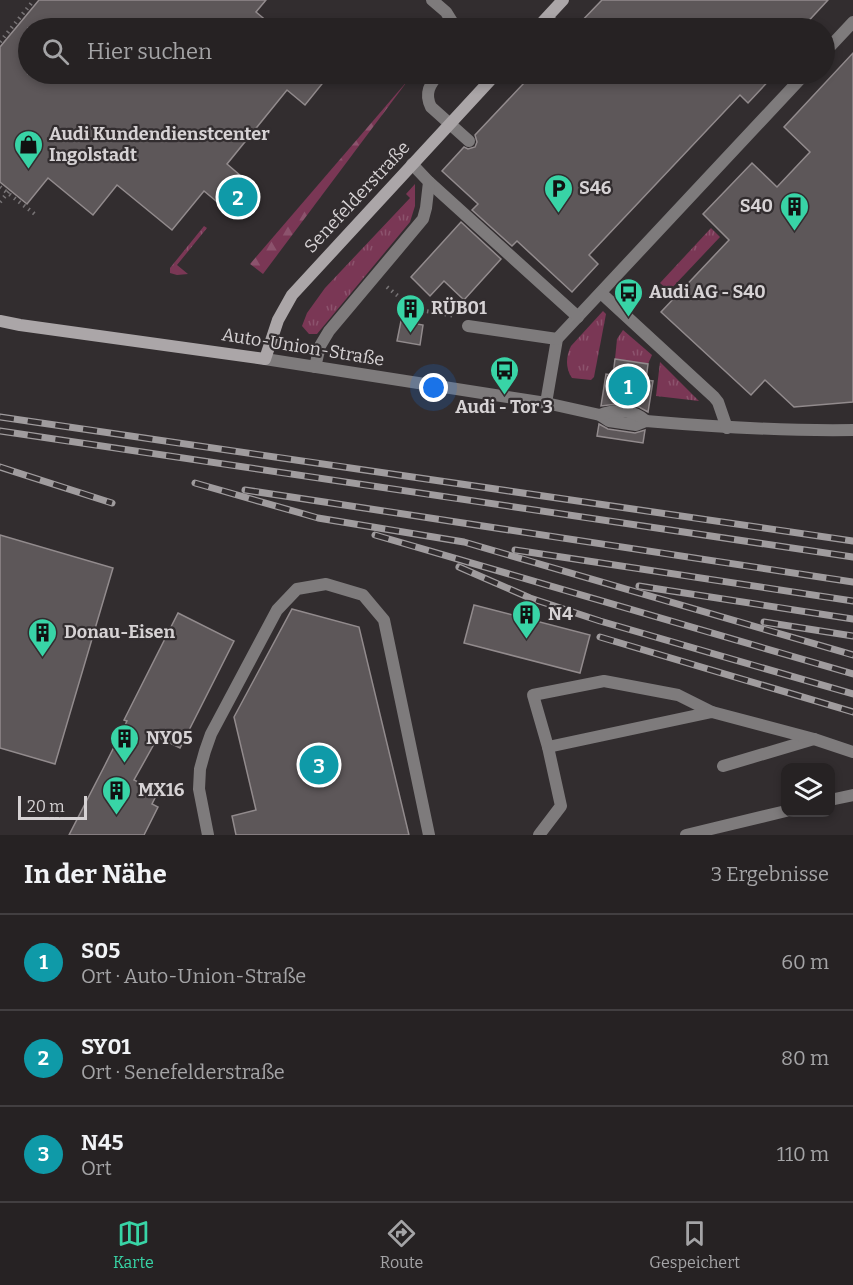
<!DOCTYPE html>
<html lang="de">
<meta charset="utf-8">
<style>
:root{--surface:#262223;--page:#2e2a2b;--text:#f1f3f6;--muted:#a4a4a6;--line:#423f41;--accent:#38d4a6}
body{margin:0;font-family:Bitter,serif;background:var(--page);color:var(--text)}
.controls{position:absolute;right:18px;bottom:18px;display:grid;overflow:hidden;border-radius:12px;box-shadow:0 3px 9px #0003}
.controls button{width:54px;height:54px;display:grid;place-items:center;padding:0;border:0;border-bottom:2px solid var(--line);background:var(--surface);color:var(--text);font:30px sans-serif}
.scale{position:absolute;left:18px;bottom:15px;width:69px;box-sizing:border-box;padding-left:6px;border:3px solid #d6d2d4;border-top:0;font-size:16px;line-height:21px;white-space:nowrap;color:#d6d2d4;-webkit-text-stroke:4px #322d2f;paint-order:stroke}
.you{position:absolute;left:434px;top:388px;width:21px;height:21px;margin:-15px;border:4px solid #fff;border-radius:50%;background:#1a73e8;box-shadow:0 0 0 9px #1a73e833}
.badge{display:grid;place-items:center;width:39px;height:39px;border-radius:50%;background:var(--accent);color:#fff;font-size:20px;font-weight:700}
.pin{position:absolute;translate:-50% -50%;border:3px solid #fff;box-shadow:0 2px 6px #0006}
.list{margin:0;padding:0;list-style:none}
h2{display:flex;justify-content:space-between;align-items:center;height:78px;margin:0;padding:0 24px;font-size:26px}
h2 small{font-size:20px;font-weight:400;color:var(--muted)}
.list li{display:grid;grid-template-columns:39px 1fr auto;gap:18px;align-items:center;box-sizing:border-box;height:96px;padding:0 24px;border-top:2px solid var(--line)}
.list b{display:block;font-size:22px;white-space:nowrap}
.list p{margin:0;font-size:20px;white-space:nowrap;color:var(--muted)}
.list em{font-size:20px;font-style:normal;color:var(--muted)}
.icon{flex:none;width:33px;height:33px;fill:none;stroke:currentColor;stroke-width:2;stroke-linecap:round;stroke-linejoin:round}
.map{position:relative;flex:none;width:853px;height:835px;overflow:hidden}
.search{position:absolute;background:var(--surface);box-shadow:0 3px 9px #0003;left:18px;right:18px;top:18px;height:66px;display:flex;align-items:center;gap:15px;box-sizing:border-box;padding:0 21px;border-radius:33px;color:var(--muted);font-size:22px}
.sheet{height:366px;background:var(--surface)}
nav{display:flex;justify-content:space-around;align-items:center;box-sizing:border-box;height:84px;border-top:2px solid var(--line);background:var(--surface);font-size:16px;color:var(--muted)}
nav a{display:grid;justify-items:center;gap:3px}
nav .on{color:var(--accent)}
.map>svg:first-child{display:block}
.grass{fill:url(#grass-tufts)}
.forest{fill:url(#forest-firs)}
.building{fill:#5d5759;stroke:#928b8d;stroke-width:1.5}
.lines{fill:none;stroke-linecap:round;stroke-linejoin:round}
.path{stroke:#777375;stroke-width:4;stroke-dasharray:1.5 4.5;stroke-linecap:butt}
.lane{stroke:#7e7b7c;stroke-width:12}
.street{stroke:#7e7b7c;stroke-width:12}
.secondary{stroke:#aba6a8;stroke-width:12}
.rail-casing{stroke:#a09c9e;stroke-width:7}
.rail{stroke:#322d2f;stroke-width:4.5;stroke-dasharray:14;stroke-linecap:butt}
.labels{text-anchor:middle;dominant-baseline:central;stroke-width:4.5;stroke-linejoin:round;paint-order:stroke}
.poi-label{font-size:18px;font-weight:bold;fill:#d6d2d4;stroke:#322d2f;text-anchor:start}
.street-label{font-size:18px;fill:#d6d2d4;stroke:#322d2f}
</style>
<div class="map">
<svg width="853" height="835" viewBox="0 0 853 835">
<defs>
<pattern id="grass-tufts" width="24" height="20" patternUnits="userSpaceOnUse" patternTransform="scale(1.5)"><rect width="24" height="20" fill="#7a3755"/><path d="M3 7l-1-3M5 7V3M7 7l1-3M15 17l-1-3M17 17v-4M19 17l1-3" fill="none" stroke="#8c536d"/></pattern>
<pattern id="forest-firs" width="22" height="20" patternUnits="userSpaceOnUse" patternTransform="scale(1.5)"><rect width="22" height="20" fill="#7a3755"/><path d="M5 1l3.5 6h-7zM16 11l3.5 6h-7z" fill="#8c536d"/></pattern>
</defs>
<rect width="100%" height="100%" fill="#322d2f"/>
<g class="grass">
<polygon points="415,184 415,206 410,222 317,334 309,334 302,326 307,313 325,288 410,198 406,194"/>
<polygon points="204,226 207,228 177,265 188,274 177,275 170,273 170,268"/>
<polygon points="711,228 720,237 669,291 660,283"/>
<path d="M603,311L606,314L594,377L591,380L572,378C565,368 566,356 571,346Z"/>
<polygon points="623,330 652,355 648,364 615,359 617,339"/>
<polygon points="660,362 699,401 656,396"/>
</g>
<polygon class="forest" points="409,79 263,274 250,264"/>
<g class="building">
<polygon points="39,0 266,0 256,12 275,28 28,28 28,74 330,74 305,105 287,90 227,164 256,189 234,216 204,191 172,230 117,185 93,215 48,178 27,204 0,182 0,47"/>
<polygon points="602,0 828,0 802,28 575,28"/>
<polygon points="853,53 853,402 794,407 765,380 751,395 661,312 729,240 703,214 752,163 777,187 810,152 784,127"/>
<polygon points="514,74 775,74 748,103 740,95 589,255 598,264 572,292 517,241 512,246 472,210 478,204 442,171 464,147 468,149 475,147 477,142 475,135 524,83"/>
<polygon points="461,222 501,259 464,300 444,281 430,296 411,277"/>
<polygon points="401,321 423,325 420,345 397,341"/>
<polygon points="615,359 648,364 646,380 653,381 648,412 639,407 625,403 601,406 606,374 613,375"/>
<polygon points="599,424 608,429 635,433 645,430 643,443 597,436"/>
<polygon points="0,535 113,568 55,764 0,748"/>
<polygon points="474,605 590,635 580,673 464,643"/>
<polygon points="292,609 359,627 409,835 236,835 232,816 256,810 234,717"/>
<polygon points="178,613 234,641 180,748 158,737 134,780 158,792 152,804 158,807 144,835 69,835 105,765 127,721 124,720"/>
</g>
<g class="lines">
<g class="path">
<polyline points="0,42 34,0"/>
<polyline points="0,187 36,215"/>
<polyline points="0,202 10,190"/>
<polyline points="387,287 414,309 455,316"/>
</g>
<g class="lane">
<polyline points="432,0 446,12 456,28"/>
<polyline points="547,18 559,28"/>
<polyline points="824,53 853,22"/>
<path d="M439,74C430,84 424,93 431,107L469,141"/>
<path d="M805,74L557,339L546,403L600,415L609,421L636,425L646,421C715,427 784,431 853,430"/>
<polyline points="429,182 578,317"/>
<polyline points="601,293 714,397 718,402 727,428"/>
<polyline points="468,326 557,339"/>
<polyline points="315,367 320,346 329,331 423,219 426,208 429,182 412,164"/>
<path d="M600,415C616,408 634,410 646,421"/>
<polyline points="548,747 533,695 604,681 678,695 712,712"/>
<polyline points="723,766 814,739"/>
<polyline points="830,800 853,795"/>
<polyline points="208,835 199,789 200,769 205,751 211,734 277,610 297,589 326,584 363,595 384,620 429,835"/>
<polyline points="539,835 561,806 548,747 712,712 814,739 853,752"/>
<polyline points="686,835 786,811"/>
</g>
<polyline class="street" points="265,359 546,403"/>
<g class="secondary">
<polyline points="537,28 563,0"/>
<polyline points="0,321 20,325 265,359 278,320 292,295 496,74"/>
</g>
<defs>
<g id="rail">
<polyline points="0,417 853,541"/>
<polyline points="0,431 853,557"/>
<polyline points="0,467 112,503"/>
<polyline points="195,483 318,518 464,542 853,655"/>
<polyline points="245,490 853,582"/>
<polyline points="375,535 853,674"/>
<polyline points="515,550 853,601"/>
<polyline points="459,567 530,598 600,621 853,694"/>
<polyline points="639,586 853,619"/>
<polyline points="764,622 853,636"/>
<polyline points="600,637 853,712"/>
</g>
</defs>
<use href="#rail" class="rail-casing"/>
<use href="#rail" class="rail"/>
</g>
<defs>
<symbol id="shop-pin" viewBox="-11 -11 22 30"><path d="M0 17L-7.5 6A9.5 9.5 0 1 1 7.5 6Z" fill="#38d4a6" stroke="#322d2f"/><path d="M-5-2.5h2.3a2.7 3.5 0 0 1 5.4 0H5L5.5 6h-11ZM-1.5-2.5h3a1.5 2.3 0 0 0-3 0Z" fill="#111"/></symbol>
<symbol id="parking-pin" viewBox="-11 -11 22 30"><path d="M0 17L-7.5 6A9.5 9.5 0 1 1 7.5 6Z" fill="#38d4a6" stroke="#322d2f"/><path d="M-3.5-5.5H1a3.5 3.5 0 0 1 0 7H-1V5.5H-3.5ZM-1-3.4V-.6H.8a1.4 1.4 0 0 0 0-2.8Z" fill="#111"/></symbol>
<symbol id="building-pin" viewBox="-11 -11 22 30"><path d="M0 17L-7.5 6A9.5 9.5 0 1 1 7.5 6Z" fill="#38d4a6" stroke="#322d2f"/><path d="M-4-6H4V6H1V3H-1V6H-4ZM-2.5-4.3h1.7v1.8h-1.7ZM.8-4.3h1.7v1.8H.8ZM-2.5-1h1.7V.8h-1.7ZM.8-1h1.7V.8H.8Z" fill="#111"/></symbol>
<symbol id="bus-pin" viewBox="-11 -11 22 30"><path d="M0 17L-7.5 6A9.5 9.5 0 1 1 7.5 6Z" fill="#38d4a6" stroke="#322d2f"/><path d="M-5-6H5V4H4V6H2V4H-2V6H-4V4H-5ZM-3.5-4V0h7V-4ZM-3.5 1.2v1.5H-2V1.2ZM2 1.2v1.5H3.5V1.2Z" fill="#111"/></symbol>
</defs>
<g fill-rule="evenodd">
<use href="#shop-pin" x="12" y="128" width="33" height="45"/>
<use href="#parking-pin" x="542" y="172" width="33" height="45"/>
<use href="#building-pin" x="778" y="190" width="33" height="45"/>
<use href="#bus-pin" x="612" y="276" width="33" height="45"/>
<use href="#building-pin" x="394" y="292" width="33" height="45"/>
<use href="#bus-pin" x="488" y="354" width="33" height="45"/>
<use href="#building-pin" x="510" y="598" width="33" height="45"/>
<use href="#building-pin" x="26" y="616" width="33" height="45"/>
<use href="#building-pin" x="108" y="722" width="33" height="45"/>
<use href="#building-pin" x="100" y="774" width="33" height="45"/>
</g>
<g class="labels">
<g class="poi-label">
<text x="49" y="134">Audi Kundendienstcenter<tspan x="49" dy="21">Ingolstadt</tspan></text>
<text x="579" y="188">S46</text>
<text x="773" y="206" text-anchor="end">S40</text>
<text x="649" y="292">Audi AG - S40</text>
<text x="431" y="308">RÜB01</text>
<text x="504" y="407" text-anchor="middle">Audi - Tor 3</text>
<text x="548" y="614">N4</text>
<text x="64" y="632">Donau-Eisen</text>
<text x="146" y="738">NY05</text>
<text x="138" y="790">MX16</text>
</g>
<g class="street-label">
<text transform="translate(357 197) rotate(-47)">Senefelderstraße</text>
<text transform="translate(303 347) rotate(9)">Auto-Union-Straße</text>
</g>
</g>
</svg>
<div class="controls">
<button><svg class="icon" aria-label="layers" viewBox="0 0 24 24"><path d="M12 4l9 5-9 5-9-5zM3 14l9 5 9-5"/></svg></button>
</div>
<div class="scale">20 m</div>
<div class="you"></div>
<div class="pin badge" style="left:628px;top:386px;background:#0f9aa8">1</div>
<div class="pin badge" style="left:238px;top:197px;background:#0f9aa8">2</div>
<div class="pin badge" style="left:319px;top:765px;background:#0f9aa8">3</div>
<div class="search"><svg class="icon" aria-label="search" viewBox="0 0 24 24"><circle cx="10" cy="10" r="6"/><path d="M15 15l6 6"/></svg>Hier suchen</div>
</div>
<section class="sheet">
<h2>In der Nähe<small>3 Ergebnisse</small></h2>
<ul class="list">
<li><span class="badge" style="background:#0f9aa8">1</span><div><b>S05</b><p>Ort · Auto-Union-Straße</p></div><em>60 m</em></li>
<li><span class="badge" style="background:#0f9aa8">2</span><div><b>SY01</b><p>Ort · Senefelderstraße</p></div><em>80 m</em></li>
<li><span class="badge" style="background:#0f9aa8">3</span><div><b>N45</b><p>Ort</p></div><em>110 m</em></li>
</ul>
</section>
<nav>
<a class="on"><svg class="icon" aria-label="map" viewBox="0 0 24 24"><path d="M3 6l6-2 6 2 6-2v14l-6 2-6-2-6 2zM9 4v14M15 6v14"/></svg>Karte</a>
<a><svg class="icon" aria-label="directions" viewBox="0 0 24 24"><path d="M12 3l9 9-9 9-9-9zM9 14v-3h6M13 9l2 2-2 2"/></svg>Route</a>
<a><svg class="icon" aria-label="saved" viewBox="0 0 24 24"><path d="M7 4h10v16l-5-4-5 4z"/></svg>Gespeichert</a>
</nav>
